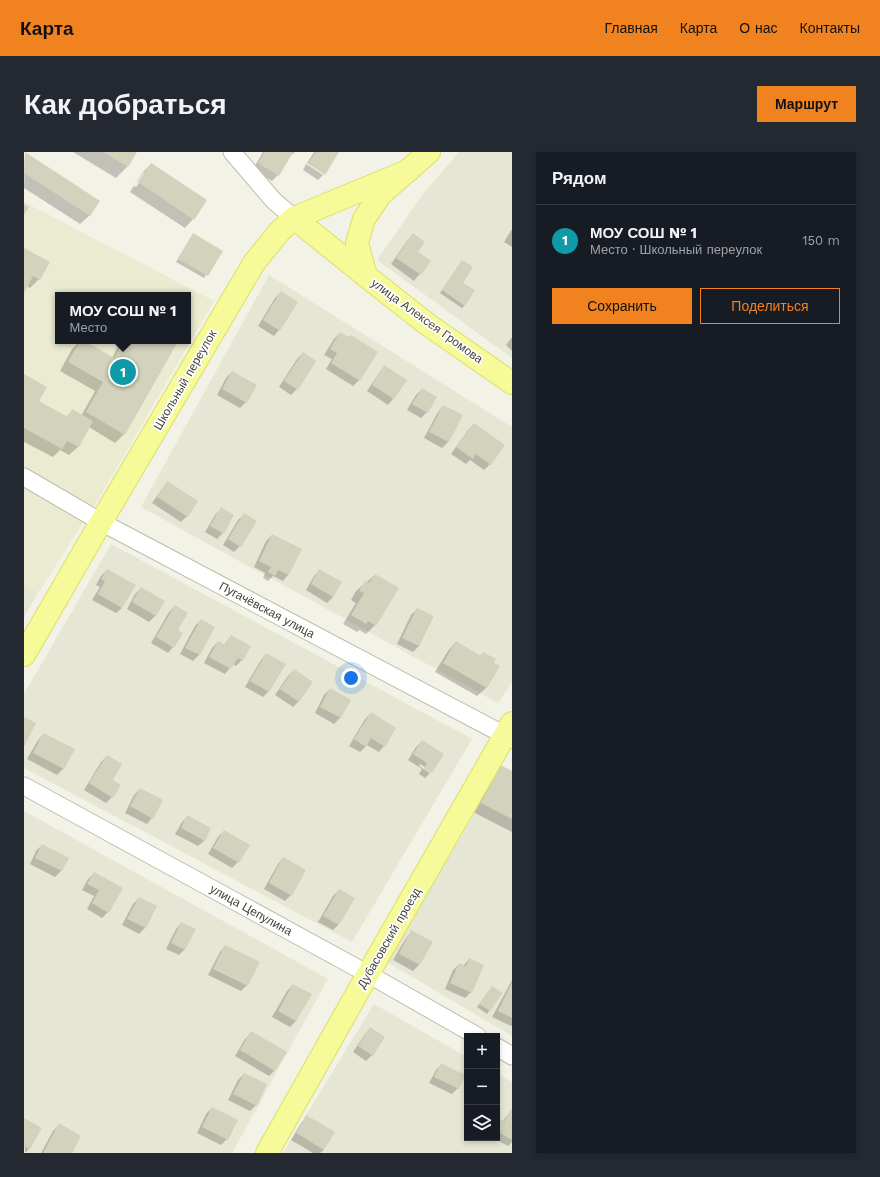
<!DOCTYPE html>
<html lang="ru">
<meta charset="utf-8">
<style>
:root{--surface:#171b24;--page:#242831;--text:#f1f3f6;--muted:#9ea1a6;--line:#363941;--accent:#f0821f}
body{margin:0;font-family:"Work Sans",sans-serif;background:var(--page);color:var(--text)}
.controls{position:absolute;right:12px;bottom:12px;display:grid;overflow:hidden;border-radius:0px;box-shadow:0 2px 6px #0003}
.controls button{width:36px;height:36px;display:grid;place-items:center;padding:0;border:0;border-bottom:1px solid var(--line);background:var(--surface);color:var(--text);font:20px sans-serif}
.you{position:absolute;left:327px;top:526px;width:14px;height:14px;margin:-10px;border:3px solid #fff;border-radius:50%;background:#1a73e8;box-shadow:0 0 0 6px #1a73e833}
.badge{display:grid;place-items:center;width:26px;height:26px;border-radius:50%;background:var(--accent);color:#fff;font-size:13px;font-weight:700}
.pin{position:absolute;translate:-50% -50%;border:2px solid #fff;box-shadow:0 1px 4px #0006}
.popup{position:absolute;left:31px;top:140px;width:136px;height:52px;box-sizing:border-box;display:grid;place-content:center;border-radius:0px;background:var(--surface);filter:drop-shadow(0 1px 3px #0005);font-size:13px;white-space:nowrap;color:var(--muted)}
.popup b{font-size:15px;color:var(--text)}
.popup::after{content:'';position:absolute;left:50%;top:100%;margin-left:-8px;border:8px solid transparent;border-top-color:var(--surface)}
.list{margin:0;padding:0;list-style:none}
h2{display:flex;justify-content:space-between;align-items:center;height:52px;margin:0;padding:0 16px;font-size:17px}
h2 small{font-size:13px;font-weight:400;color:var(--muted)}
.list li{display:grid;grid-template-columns:26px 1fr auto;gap:12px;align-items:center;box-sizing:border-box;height:72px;padding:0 16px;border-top:1px solid var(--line)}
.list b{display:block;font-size:15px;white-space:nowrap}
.list p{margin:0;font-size:13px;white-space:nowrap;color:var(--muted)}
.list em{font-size:13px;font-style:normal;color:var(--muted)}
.actions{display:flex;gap:8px;padding:12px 16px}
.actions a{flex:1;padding:9px 0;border:1px solid var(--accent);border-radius:0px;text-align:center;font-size:14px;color:var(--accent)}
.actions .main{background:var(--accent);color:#111}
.icon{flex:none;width:22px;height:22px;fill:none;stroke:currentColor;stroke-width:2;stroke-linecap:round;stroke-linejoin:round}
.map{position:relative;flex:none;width:488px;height:1001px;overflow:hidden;border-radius:0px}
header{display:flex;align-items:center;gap:24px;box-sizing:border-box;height:56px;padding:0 20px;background:var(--accent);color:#111}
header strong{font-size:19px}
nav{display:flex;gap:22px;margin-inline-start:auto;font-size:14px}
.intro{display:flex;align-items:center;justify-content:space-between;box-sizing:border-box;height:96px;padding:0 24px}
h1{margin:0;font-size:28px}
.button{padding:10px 18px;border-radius:0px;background:var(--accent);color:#111;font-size:14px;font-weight:700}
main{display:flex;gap:24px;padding:0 24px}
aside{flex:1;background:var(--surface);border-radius:0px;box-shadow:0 2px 6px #0003}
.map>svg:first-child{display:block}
.residential{fill:#e6e6d4}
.education{fill:#eaebd0;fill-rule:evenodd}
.shadow{fill:#0003;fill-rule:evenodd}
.building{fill:#d3d2bc}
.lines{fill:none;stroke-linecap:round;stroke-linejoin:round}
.street-casing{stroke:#bdbda9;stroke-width:19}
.primary-casing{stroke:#dcde68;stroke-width:24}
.street{stroke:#fff;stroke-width:17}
.primary{stroke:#f6fa98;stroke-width:22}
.labels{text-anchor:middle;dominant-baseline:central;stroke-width:3.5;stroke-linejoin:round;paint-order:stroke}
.street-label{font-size:12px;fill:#454436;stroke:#fff}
</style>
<header>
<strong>Карта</strong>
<nav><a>Главная</a><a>Карта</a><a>О нас</a><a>Контакты</a></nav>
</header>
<div class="intro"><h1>Как добраться</h1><a class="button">Маршрут</a></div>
<main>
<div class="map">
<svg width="488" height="1001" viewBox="0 0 488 1001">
<rect width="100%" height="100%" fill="#f2f2e6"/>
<g class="residential">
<polygon points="435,0 488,0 488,206 353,108 399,42"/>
<polygon points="245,123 488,275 488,530 474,551 117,355"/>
<polygon points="87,392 448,587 328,790 0,616 0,542"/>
<polygon points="0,433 14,441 0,465"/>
<polygon points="476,613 488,619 488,884 363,810 457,651"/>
<polygon points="0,659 304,827 208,1001 0,1001"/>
<polygon points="350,852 443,905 443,986 473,986 473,921 488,930 488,1001 259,1001"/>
</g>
<path class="education" d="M0,50L190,149L78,341L14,441L0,433ZM34,143H164V189H34Z"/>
<g class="shadow">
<polygon points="49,0 112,0 103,15 92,26"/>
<polygon points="239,0 271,0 268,3 266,2 254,23 248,29 229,17"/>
<polygon points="290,0 314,0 300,21 283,11"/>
<polygon points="1,1 74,49 65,64 56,72 0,36"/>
<path d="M127,12L169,67L161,76L106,40L118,21ZM119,21H122L112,35L110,34Z"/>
<polygon points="282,12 299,23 294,28 279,18"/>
<polygon points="488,77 488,95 480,90"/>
<polygon points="389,83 393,100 406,109 390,129 367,112 383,89"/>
<polygon points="167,85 198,99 180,126 152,110"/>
<polygon points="0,97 24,111 15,127 6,136 3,134 0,139"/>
<polygon points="438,109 438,131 441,153 438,156 416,141"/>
<polygon points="257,140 255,178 250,184 234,174 251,146"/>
<polygon points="316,181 325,186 335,228 329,234 302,217 308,207 300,203 310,187"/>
<polygon points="488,185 488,199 482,193"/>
<polygon points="56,189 59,189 88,206 97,189 147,189 100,282 91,291 65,275 54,295 45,303 36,298 29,305 0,290 0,223 14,249 42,265 48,259 57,264 71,239 36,219 48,197"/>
<polygon points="279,201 273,237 267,243 255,235 273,207"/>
<polygon points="361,215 381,228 369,247 364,253 343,239 355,221"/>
<polygon points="208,220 222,250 216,256 193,243 202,226"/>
<polygon points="398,237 403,260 397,266 383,258 392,243"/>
<polygon points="419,254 437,264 424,290 418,296 400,286 414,260"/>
<polygon points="450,272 466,312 460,318 446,308 442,312 427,302 444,278"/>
<polygon points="143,331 163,364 157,370 128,351 138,337"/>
<polygon points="197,357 199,381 193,387 181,380 191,363"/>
<polygon points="220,363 216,394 210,400 199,393 214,368"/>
<polygon points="248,383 277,397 264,423 259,429 249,424 244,429 239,426 241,421 230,415 242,389"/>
<polygon points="83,418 98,456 92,461 68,448 76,435 72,433 77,424"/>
<polygon points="296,418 317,430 309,445 303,451 282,438 290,424"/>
<polygon points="351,423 373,437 351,473 342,482 335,478 333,480 319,472 332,451 327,448 332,439"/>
<polygon points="117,436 140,449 131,464 125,470 103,457 111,442"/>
<polygon points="151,454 153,478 149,495 144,501 127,491 145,460"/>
<polygon points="393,457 409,464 395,494 389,500 373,492 387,463"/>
<polygon points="177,468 190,475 175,503 169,509 156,502 171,474"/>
<polygon points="207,484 218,508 212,514 209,512 201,522 180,511 188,496 194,490 200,493"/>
<polygon points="432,490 456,504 459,501 469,512 474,515 462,536 453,544 411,520 424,499"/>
<polygon points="242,502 245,539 239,545 221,535 237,508"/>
<polygon points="270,518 275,549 269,555 251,543 264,524"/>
<polygon points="306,537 326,548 316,566 310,572 291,561 300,543"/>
<polygon points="347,561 360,594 355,600 343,593 336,600 325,594 341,567"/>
<polygon points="20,582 49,597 39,617 33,623 3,607 14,588"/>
<polygon points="398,589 407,619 396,612 395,614 406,621 401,626 395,622 398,617 384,608 392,595"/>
<polygon points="83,604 87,628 88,645 82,651 60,638 77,610"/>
<polygon points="477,615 488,621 488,680 449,660 468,623"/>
<polygon points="116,637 128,666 123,672 101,661 110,643"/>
<polygon points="164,664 186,677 180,689 174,694 151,682 158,670"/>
<polygon points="200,679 214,710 208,716 184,702 194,685"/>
<polygon points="18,693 44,706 37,719 31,725 6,712 12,699"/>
<polygon points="259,706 281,718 267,743 261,749 240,737 254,712"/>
<polygon points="70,721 84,760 78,766 63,757 70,744 58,738 64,727"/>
<polygon points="315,738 315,772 309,778 294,770 309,744"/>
<polygon points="115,746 132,754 121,776 115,782 98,773 109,752"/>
<polygon points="157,771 161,797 155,803 142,797 152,777"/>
<polygon points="388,780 407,790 395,813 389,819 369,808 382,786"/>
<polygon points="201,794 223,833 217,839 184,823 196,800"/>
<polygon points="445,807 447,840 441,846 421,837 429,818 435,812 439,814"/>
<polygon points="488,828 488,873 487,874 468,865"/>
<polygon points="269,833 286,842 272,869 266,875 248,865 263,839"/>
<polygon points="468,835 477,841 463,862 453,855"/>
<polygon points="346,877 348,903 342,909 329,900 341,882"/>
<polygon points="227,881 251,918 245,924 211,904 221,887"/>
<polygon points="418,912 434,936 428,942 405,931 412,918"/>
<polygon points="220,922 242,933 232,953 226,959 204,948 214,928"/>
<polygon points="188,956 203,987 197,993 173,981 182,962"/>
<polygon points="487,959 488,990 484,994 469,986 473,986 473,972 476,969 478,970"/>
<polygon points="283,965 300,998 296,1001 289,1001 267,988 277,971"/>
<polygon points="0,968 16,977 5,997 1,1001"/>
<polygon points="35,973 47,1001 17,1001 29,979"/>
</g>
<g class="building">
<polygon points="1,0 76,49 66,64 0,21"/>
<polygon points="79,0 113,0 104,15"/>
<polygon points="241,0 269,0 255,24 234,11"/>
<polygon points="292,0 315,0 301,23 284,12"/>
<polygon points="127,11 183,48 170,68 114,30"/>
<polygon points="0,52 5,55 0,63"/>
<polygon points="169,81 199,99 184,124 154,107"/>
<polygon points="389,81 401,90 394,100 407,109 397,123 372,106"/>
<polygon points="0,96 26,110 16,128 9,124 0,141"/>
<polygon points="438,108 449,115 439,131 451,138 441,154 418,138"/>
<polygon points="257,139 274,150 256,179 239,168"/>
<polygon points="316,180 325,185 327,183 354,200 336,229 307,211 313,201 306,197"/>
<polygon points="56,189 61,189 90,206 100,189 149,189 153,191 101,283 62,260 79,230 44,210"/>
<polygon points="279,200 292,209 274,238 260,229"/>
<polygon points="360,213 383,228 370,247 348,233"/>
<polygon points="208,219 233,233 223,251 198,237"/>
<polygon points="0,222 23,235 15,249 44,265 48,257 69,269 55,295 43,289 38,297 0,276"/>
<polygon points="398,236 413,245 404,261 388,252"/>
<polygon points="419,253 439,263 425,290 405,280"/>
<polygon points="450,271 481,293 467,313 452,302 449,307 432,295"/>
<polygon points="143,329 174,349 164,365 133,345"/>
<polygon points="197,355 210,363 200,382 186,374"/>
<polygon points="220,361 233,369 217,395 204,387"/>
<polygon points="248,382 278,397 265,423 254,418 251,424 244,420 247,415 235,409"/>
<polygon points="83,417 112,433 98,456 74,442 81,429 77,427"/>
<polygon points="295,417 318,430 309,445 287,432"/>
<polygon points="351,422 375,436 352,474 344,469 342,472 327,463 340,441 335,439 341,429 345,431"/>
<polygon points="117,435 141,449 132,464 108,450"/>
<polygon points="151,453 164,461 154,478 159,481 150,496 132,485"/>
<polygon points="393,456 410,464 395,494 378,486"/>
<polygon points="177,467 191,475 176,503 161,496"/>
<polygon points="207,483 227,494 219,509 214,506 207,517 185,505 194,489 201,493"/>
<polygon points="432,489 457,504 459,500 472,507 470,511 476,514 463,536 419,511"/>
<polygon points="242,501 262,512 245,540 226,529"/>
<polygon points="270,517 289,530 275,550 256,537"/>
<polygon points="306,536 327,548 317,566 296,555"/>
<polygon points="347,560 372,576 361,595 347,586 342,595 330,587"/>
<polygon points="0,565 12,571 0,595"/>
<polygon points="19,581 51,597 40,617 9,601"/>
<polygon points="398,588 420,602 408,621 400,616 403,611 389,602"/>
<polygon points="83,603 98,612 89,628 97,633 89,646 65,631"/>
<polygon points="476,613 488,619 488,667 457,651"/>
<polygon points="116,636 139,648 129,667 106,654"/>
<polygon points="163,663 187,676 181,689 157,676"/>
<polygon points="200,678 226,693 215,711 189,696"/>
<polygon points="18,692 45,706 38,719 11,706"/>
<polygon points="259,705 282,718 268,744 245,731"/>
<polygon points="70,720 99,736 85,761 68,751 75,738 63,732"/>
<polygon points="315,737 331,746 315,773 299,764"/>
<polygon points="115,745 133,754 122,776 103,767"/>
<polygon points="157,770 172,777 161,798 147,791"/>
<polygon points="387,778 409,790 396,813 375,802"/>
<polygon points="201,793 236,810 224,834 189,817"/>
<polygon points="445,806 460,813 448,841 426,831 435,811 442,814"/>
<polygon points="488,831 488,866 474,859"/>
<polygon points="269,832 288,842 272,869 254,859"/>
<polygon points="468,834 479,841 466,859 455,852"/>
<polygon points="346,875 361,885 349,904 334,894"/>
<polygon points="227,879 263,900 251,919 216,898"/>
<polygon points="417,911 441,923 435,937 410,925"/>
<polygon points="220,921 243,932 233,954 209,942"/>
<polygon points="188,955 214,968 204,988 178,975"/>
<polygon points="488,956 488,988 473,979 473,973 476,967 480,970"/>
<polygon points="282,963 311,980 300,998 272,981"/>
<polygon points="0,966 18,976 6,997 0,994"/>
<polygon points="35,971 57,984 48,1001 19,1001"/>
</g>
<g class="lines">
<defs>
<g id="street">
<polyline points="208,0 250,49 270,66"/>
<polyline points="0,325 77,370 488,587"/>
<polyline points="0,634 344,822 453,884"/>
<polyline points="473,895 488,904"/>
</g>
<g id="primary">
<polyline points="405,0 356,43 340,67 333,91 342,124 403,172 488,231"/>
<polyline points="270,66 342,124"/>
<polyline points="0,503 77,370 230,111 255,80 270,66 384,19"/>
<polyline points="243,1001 344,822 488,571"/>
</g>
</defs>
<use href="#street" class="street-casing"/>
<use href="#primary" class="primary-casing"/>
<use href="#street" class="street"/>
<use href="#primary" class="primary"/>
</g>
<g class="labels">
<g class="street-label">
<text transform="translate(403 169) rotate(36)">улица Алексея Громова</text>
<text transform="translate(161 228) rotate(-60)">Школьный переулок</text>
<text transform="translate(243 458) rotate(28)">Пугачёвская улица</text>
<text transform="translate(227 758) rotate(29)">улица Цепулина</text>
<text transform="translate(365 786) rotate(-60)">Дубасовский проезд</text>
</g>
</g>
</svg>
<div class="controls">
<button>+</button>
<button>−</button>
<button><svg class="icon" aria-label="layers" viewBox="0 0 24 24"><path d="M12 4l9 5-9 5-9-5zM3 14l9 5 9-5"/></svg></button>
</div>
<div class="you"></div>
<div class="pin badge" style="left:99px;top:220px;background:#0f9aa8">1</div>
<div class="popup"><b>МОУ СОШ № 1</b>Место</div>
</div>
<aside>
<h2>Рядом<small></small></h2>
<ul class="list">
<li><span class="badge" style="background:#0f9aa8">1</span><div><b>МОУ СОШ № 1</b><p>Место · Школьный переулок</p></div><em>150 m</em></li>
</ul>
<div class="actions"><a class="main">Сохранить</a><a>Поделиться</a></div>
</aside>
</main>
